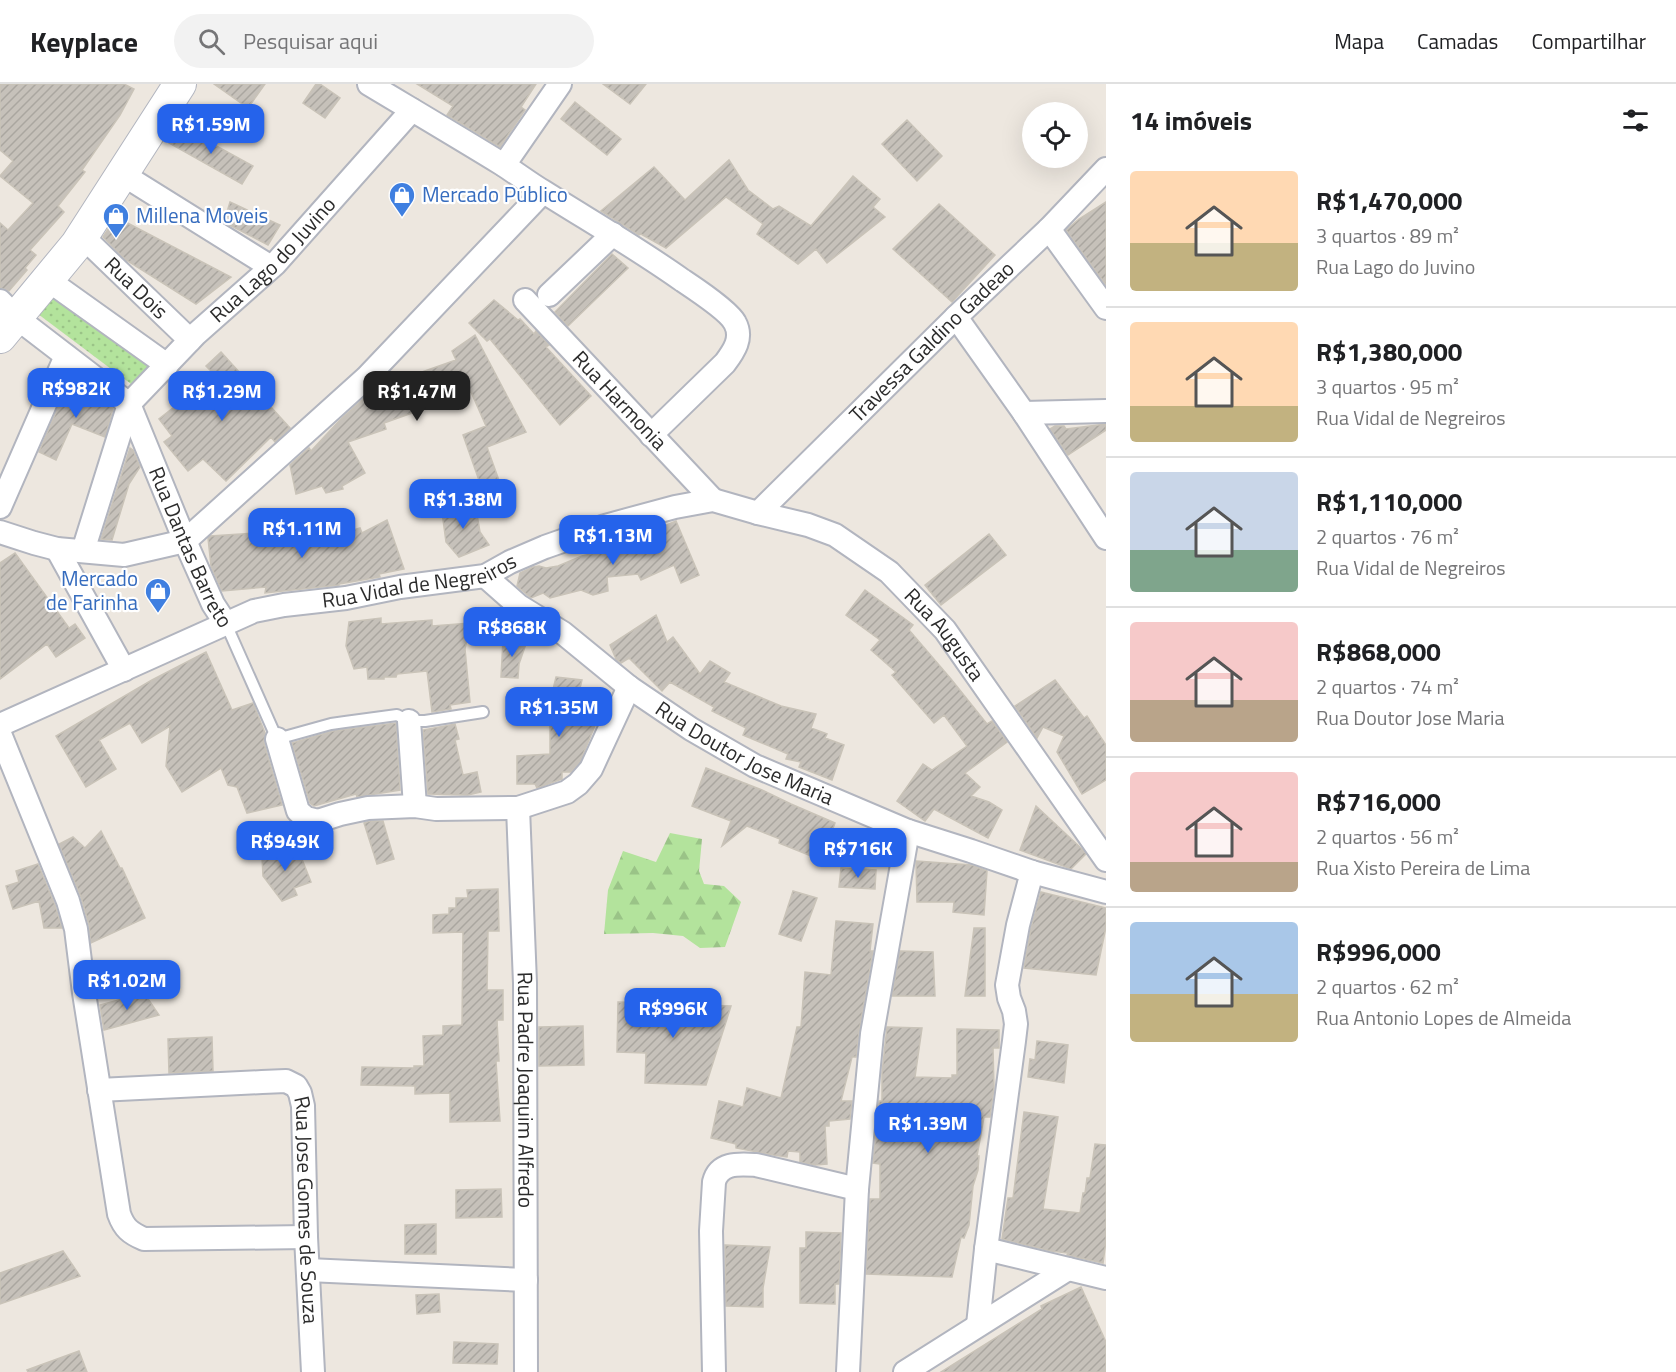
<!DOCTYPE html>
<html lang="pt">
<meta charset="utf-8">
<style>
body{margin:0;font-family:"Titillium Web",sans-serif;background:#f2f2f2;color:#202124;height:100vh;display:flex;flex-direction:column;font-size:22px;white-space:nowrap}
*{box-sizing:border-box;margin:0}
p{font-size:20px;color:#757577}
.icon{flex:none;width:33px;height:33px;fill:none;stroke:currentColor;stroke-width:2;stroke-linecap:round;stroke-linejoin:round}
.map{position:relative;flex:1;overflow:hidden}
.sheet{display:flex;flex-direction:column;background:#fff;width:570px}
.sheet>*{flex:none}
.controls{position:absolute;left:1022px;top:18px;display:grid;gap:12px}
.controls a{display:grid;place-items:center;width:66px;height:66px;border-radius:50%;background:#fff;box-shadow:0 6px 24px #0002;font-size:30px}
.price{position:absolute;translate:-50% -51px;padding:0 14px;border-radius:12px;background:#2563eb;color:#fff;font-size:20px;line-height:39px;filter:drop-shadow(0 2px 3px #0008)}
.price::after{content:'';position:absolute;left:50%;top:36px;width:18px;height:14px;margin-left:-9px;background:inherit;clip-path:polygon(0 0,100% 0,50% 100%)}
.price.active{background:#222;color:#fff}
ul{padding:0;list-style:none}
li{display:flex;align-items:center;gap:18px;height:150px;padding:0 24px}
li+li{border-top:2px solid #e0e0e0}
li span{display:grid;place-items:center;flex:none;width:168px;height:120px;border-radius:6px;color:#555}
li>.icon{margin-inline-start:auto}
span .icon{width:72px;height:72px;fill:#fffc;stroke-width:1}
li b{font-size:26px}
h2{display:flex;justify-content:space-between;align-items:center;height:72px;padding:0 24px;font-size:26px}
header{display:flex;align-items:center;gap:36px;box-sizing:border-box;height:84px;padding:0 30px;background:#fff;border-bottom:2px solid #e0e0e0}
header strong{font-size:28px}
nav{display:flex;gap:33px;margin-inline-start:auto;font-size:21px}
.search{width:420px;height:54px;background:#f2f2f2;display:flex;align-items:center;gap:15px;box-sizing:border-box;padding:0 21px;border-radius:33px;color:#757577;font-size:22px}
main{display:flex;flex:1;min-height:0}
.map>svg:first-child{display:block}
.green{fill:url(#green-dots)}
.forest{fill:url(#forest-firs)}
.building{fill:url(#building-hatch);stroke:#c9c3b8;stroke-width:1.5}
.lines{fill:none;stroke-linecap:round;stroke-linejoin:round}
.lane-casing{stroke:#b2b5bf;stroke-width:14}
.street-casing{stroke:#b2b5bf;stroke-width:26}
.secondary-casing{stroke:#b2b5bf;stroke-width:34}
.lane{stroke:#fff;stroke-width:10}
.street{stroke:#fff;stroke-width:22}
.secondary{stroke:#fff;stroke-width:32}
.labels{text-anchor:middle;stroke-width:4.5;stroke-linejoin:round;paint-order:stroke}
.shop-label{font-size:21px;fill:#366cbe;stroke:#fff;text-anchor:start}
.street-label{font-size:21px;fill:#2c2c2c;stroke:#fff}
</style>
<header>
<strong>Keyplace</strong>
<div class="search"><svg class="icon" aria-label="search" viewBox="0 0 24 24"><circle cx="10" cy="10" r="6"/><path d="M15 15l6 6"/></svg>Pesquisar aqui</div>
<nav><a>Mapa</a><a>Camadas</a><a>Compartilhar</a></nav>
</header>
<main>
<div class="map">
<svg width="1106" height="1288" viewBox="0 0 1106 1288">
<defs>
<pattern id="green-dots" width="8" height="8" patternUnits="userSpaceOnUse" patternTransform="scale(1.5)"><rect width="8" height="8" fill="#b3e39c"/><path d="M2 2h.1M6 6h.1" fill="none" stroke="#9ac387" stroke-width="1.8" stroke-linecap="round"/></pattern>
<pattern id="forest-firs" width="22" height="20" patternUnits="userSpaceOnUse" patternTransform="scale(1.5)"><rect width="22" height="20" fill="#b3e39c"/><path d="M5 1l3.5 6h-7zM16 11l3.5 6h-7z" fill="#9ac387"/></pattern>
<pattern id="building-hatch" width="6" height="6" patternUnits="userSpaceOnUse" patternTransform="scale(1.5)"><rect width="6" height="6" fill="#c6c1ba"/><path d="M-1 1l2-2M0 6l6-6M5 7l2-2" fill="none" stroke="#aaa6a0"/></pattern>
</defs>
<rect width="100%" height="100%" fill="#ede7df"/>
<path class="green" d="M53,208L159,283L139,306L34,227Z"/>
<path class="forest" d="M670,749L702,755L699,787L704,800L724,802L741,818L725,863L700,864L683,852L653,849L604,850L608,806L623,767L656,778Z"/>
<path class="building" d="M0,0H124L134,5L120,31L82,86L85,88L58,122L64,128L30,166L36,171L25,184L27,186L9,207L0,204V139L8,146L33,119L0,92L13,77L0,66Z
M214,0H265L248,24Z
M316,0H320L340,14L325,34L303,19Z
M417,0H536L521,23L525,26L500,63L447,31L453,22Z
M603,0H646L630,20Z
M575,18L621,55L607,71L561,35Z
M907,36L942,72L917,97L882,60Z
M178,41L253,82L242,100L169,59Z
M729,76L748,106L773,125L779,122L811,142L853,92L880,115L873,123L885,133L827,179L816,165L798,180L757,150L763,140L726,113L666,164L641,150L639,151L601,127L654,83L685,116Z
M230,118L280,141L268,161L224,138Z
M1106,118V201L1066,146L1079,135Z
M939,120L995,171L952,218L893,165Z
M116,133L231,193L196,220L126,176L103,153Z
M612,170L628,184L568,242L555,228Z
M494,216L518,236L520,235L534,250L536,247L549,261L546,263L591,312L560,341L490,255L487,257L469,239Z
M475,251L526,348L487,363L505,413L487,419L463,351L486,342L471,308L384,339L386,345L348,358L365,389L342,402L343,405L326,409L322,402L296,410L290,381L309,364L311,367L340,336L370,309L374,307L375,309L420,293L419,289L456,276L452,267Z
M221,268L290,344L275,358L271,353L226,397L203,375L188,387L164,358L172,352L159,335L215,291L206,282Z
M65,307H90L113,325L105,353L72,340L56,376L39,368Z
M1106,340V346L1068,371L1050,345L1055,342H1064L1066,345Z
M130,364L133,366L140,383L129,400L112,456L101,455Z
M475,419L480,448L489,461L459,473L446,458L442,428Z
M387,436L404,485L379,490L380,493L339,500V501L265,509L266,503L222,507L211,482L208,454L210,452L285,447V451L327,445L328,454L360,444L362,449Z
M676,437L699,491L681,499L674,481L641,496L638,490L607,493L608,507L593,511L581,506L550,514L543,509L531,514L517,502L520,489L533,483L539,482L546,484L558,482L582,472L608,466L610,472L652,453L650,448Z
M989,450L1006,471L941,521L925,501Z
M15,469L69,544L75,540L85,554L56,573L47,560L0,595V479Z
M865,506L913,541L909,546L951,595L987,640L992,637L1007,658L965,689L980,703L971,712L989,718L1002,726L988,754L934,725L925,737L897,717L923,680L932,686L967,662L944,631L934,639L892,591L896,588L871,566L880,556L846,531Z
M656,531L667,558L673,553L700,590L710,577L730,589L724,598L781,622L816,630L811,644L827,650L825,654L844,661L832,696L799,683L801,678L786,675L788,670L743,651L746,644L712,627L714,623L670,598L662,607L629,574L621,579L616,575L610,561Z
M381,534V540L432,536V542L470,539L465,565L470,618L450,621L451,625L432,628L427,587L397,590L396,593H384V595H368L367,583L354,585L346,562L349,538Z
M503,556L527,557L519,580L518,594L501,593Z
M206,568L232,626L253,619L265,649L264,659L282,721L247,729L237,703L228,701L221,684L182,708L166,682L170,642L142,659L130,639L99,656L116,685L86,703L56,652L152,596Z
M556,593L582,596L574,629L598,634L580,678L571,688H562V695L537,704L535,700H517V672L550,670V618Z
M1055,596L1084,634L1087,632L1106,661V696L1082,710L1057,668L1064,652L1043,643L1037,654L1015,622Z
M396,639L400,706L357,713L356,710L314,722L310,719L292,659L333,647Z
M455,640L459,655L455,656L463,691L477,688L481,708L468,711L428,710L423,646Z
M706,684L762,706L791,720L835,739L828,758L838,761L831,780L779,759L780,755L747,742L722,762L731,737L692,722Z
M1036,722L1082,765L1086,770L1071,785L1020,766Z
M370,737H383L394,775L377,780L364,739Z
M101,747L120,784H122L145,834L91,859L89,841L81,813L59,760L73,753L85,764Z
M296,760L311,798L294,804L297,811L282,817L263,792L262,773Z
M916,777L972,781L987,787L984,831L953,828L954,818H917Z
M38,780L55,821L62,844H44L39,817L13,825L6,802L19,798L16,787Z
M841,784L876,786L875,805L839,803Z
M498,805L499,847H488L487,906H503V936H497L499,977H496L500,1037L450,1038V1009L415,1010V1002L361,1001L362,983L414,984V982H424L423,952L443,951V942L462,941L463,848L433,849V831L449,830V824H456V814H468L467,806Z
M793,807L817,814L801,857L779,850Z
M1041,808L1106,824V843L1096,891L1024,884L1031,844Z
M836,837L873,840L870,867H873L859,948L856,973H852L841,1017H852L850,1035L829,1037V1042H825L827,1080L815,1081L800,1078V1068L788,1067L787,1073L773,1071L736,1064V1060L711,1054L719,1017L743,1023L747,1004L781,1014L797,943H801L805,888L831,891Z
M974,844H985V912H965Z
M900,867L933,868L935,912H892Z
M144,909L159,931L104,946L100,921Z
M618,918L731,922L706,1001L645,999L646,969L617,968Z
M583,942L584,981L539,982V943Z
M887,943L922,944L915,993L952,994V991H957V945L999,946V964H993L994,1004L990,1033H984L977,1072H979L978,1086L973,1102L969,1141L964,1154L961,1153L952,1193L866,1190L870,1115H880V1080L873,1079L879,1017H882V989Z
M212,953L213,987L169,989L168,955Z
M1037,957L1068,961L1064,999L1028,993L1030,975L1035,976Z
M1024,1028L1058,1033L1043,1125L1080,1129L1083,1109H1085L1087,1094H1090L1095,1060L1106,1061V1157L1103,1179L1067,1171L1068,1169L1051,1167L1002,1155L1008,1114H1013Z
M501,1105L502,1133L456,1134V1106Z
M436,1140V1170H405V1141Z
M806,1148L841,1149L839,1200H835V1220L800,1219V1164H806Z
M725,1161L770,1163L763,1204V1223L726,1222Z
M63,1167L80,1192L0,1220V1189Z
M1081,1203L1106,1258V1288H941L1042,1225L1041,1222Z
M439,1210L440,1228L417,1230L416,1211Z
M454,1258L498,1260L497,1280L453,1279Z
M79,1267L87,1288H28L27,1286Z"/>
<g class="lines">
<g class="lane-casing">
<path id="lane" d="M226,540L277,655L331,640L345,638L397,631L409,637H425L483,628"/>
</g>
<g class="street-casing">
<g id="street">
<path d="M369,0C414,27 458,53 502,80C516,89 529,99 544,108C590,137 637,164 682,196C694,204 729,227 735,239C743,254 734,267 725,279L651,351"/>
<path d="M504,81L560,0"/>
<path d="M122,90L271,183"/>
<path d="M1049,145L1106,224"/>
<path id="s1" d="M82,152L190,256"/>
<path d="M48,196L167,281"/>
<path d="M549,211L613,150"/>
<path id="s2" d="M525,216L713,416"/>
<path id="s3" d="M0,217L17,234L129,320L185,457L213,520L226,540"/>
<path d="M956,233L1024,329L1106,454"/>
<path d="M1024,329L1106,327"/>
<path d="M0,423L66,272"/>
<path id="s4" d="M758,429L956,233L1049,145L1106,85"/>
<path d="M0,448L34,459L57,465L124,471L185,457L366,294L543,108"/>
<path d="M57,465L124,586"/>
<path id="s5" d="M83,467L129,320L196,250L275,180L412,26"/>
<path id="s6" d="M485,492L519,522L563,549L629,603L691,645L755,682L908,747L971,767L1032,788L1106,808"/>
<path d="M409,637L415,722"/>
<path id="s7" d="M0,641L254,527L284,521L346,514L400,503L485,492L510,478L545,463L605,442L675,423L713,416L758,429L808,441L835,451L889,488L945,546L1106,776"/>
<path d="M0,650L68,817L76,845L84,909L119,1130C124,1144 130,1149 144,1155L306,1153"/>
<path d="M277,655L298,727L306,734L318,737L340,730L368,724L415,722L436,725L518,724L567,708L578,700L591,685L629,603"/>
<path id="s8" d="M518,724L525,899L526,1288"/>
<path id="s9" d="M99,1006L262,998L286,997L296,1002L300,1009L303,1022L306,1153L313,1288"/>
<path d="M986,1165L1106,1194"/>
<path d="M308,1186L526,1196"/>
<path d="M978,1241L986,1165L1014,957L1016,940L1014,927L1009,914L1007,901L1018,841L1032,788"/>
<path d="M714,1288L711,1147L714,1098C719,1078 739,1080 756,1081L857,1105"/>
<path d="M848,1288L857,1105L872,950L908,747"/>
<path d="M905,1288L1068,1185"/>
</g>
</g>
<g class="secondary-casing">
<path id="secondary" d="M0,253L77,160L180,0"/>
</g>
<use href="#lane" class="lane"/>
<use href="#street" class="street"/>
<use href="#secondary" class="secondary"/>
</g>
<defs>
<g id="shop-pin" transform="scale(1.35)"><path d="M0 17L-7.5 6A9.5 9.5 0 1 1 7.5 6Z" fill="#3f7fe0" stroke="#fff"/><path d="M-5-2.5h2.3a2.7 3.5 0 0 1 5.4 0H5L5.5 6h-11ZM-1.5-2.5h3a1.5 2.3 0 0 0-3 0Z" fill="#fff"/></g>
</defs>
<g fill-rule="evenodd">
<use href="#shop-pin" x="402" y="111"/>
<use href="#shop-pin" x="116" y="132"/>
<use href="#shop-pin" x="158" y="507"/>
</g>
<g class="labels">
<g class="shop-label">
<text x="422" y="118">Mercado Público</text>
<text x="136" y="139">Millena Moveis</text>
<text x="138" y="502" text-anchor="end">Mercado<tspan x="138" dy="24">de Farinha</tspan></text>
</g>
<g class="street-label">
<text dy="7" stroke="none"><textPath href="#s5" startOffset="358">Rua Lago do Juvino</textPath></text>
<text dy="7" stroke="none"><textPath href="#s1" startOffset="75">Rua Dois</textPath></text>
<text dy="7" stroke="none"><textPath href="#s4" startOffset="244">Travessa Galdino Gadeao</textPath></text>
<text dy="7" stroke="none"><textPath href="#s2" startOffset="138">Rua Harmonia</textPath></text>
<text dy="7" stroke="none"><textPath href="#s3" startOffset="321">Rua Dantas Barreto</textPath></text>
<text dy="7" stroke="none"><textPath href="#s7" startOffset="447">Rua Vidal de Negreiros</textPath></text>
<text dy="7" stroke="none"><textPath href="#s7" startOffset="1030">Rua Augusta</textPath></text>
<text dy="7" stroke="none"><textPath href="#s6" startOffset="316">Rua Doutor Jose Maria</textPath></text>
<text dy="7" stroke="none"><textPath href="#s8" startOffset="282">Rua Padre Joaquim Alfredo</textPath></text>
<text dy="7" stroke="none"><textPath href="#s9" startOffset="324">Rua Jose Gomes de Souza</textPath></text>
</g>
</g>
</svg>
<div class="controls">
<a><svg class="icon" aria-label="locate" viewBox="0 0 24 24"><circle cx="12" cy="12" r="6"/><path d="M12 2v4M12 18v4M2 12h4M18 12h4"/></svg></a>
</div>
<b class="price" style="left:211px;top:71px">R$1.59M</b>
<b class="price" style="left:76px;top:335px">R$982K</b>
<b class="price" style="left:222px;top:338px">R$1.29M</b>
<b class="price active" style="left:417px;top:338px">R$1.47M</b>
<b class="price" style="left:463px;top:446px">R$1.38M</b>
<b class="price" style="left:302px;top:475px">R$1.11M</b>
<b class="price" style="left:613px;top:482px">R$1.13M</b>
<b class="price" style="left:512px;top:574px">R$868K</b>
<b class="price" style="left:559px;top:654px">R$1.35M</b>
<b class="price" style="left:285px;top:788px">R$949K</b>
<b class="price" style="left:858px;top:795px">R$716K</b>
<b class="price" style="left:127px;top:927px">R$1.02M</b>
<b class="price" style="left:673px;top:955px">R$996K</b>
<b class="price" style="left:928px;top:1070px">R$1.39M</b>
</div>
<section class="sheet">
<h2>14 imóveis<svg class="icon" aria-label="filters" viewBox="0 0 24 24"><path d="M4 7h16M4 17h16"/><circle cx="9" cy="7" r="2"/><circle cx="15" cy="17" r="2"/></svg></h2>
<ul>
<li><span style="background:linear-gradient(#ffd9b3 60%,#c2b280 0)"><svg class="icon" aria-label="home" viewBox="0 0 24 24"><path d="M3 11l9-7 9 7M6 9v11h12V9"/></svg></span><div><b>R$1,470,000</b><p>3 quartos · 89 m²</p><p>Rua Lago do Juvino</p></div></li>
<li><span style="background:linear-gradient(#ffd9b3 70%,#c2b280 0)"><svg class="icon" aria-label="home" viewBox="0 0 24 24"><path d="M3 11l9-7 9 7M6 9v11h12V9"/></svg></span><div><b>R$1,380,000</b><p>3 quartos · 95 m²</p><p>Rua Vidal de Negreiros</p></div></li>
<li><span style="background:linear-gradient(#c9d6e8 65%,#7fa58c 0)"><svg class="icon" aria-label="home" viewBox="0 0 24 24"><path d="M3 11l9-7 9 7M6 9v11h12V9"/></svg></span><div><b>R$1,110,000</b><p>2 quartos · 76 m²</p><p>Rua Vidal de Negreiros</p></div></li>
<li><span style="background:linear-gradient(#f6c9c9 65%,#b9a48a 0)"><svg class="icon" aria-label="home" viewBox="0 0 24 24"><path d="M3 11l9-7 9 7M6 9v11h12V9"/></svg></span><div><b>R$868,000</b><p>2 quartos · 74 m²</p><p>Rua Doutor Jose Maria</p></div></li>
<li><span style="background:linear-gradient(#f6c9c9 75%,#b9a48a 0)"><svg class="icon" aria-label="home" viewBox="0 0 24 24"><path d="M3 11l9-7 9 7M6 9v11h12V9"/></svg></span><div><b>R$716,000</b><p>2 quartos · 56 m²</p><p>Rua Xisto Pereira de Lima</p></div></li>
<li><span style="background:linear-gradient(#a9c7e8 60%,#c2b280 0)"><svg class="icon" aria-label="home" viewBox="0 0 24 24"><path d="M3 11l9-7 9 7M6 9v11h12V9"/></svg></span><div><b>R$996,000</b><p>2 quartos · 62 m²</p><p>Rua Antonio Lopes de Almeida</p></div></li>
</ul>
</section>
</main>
